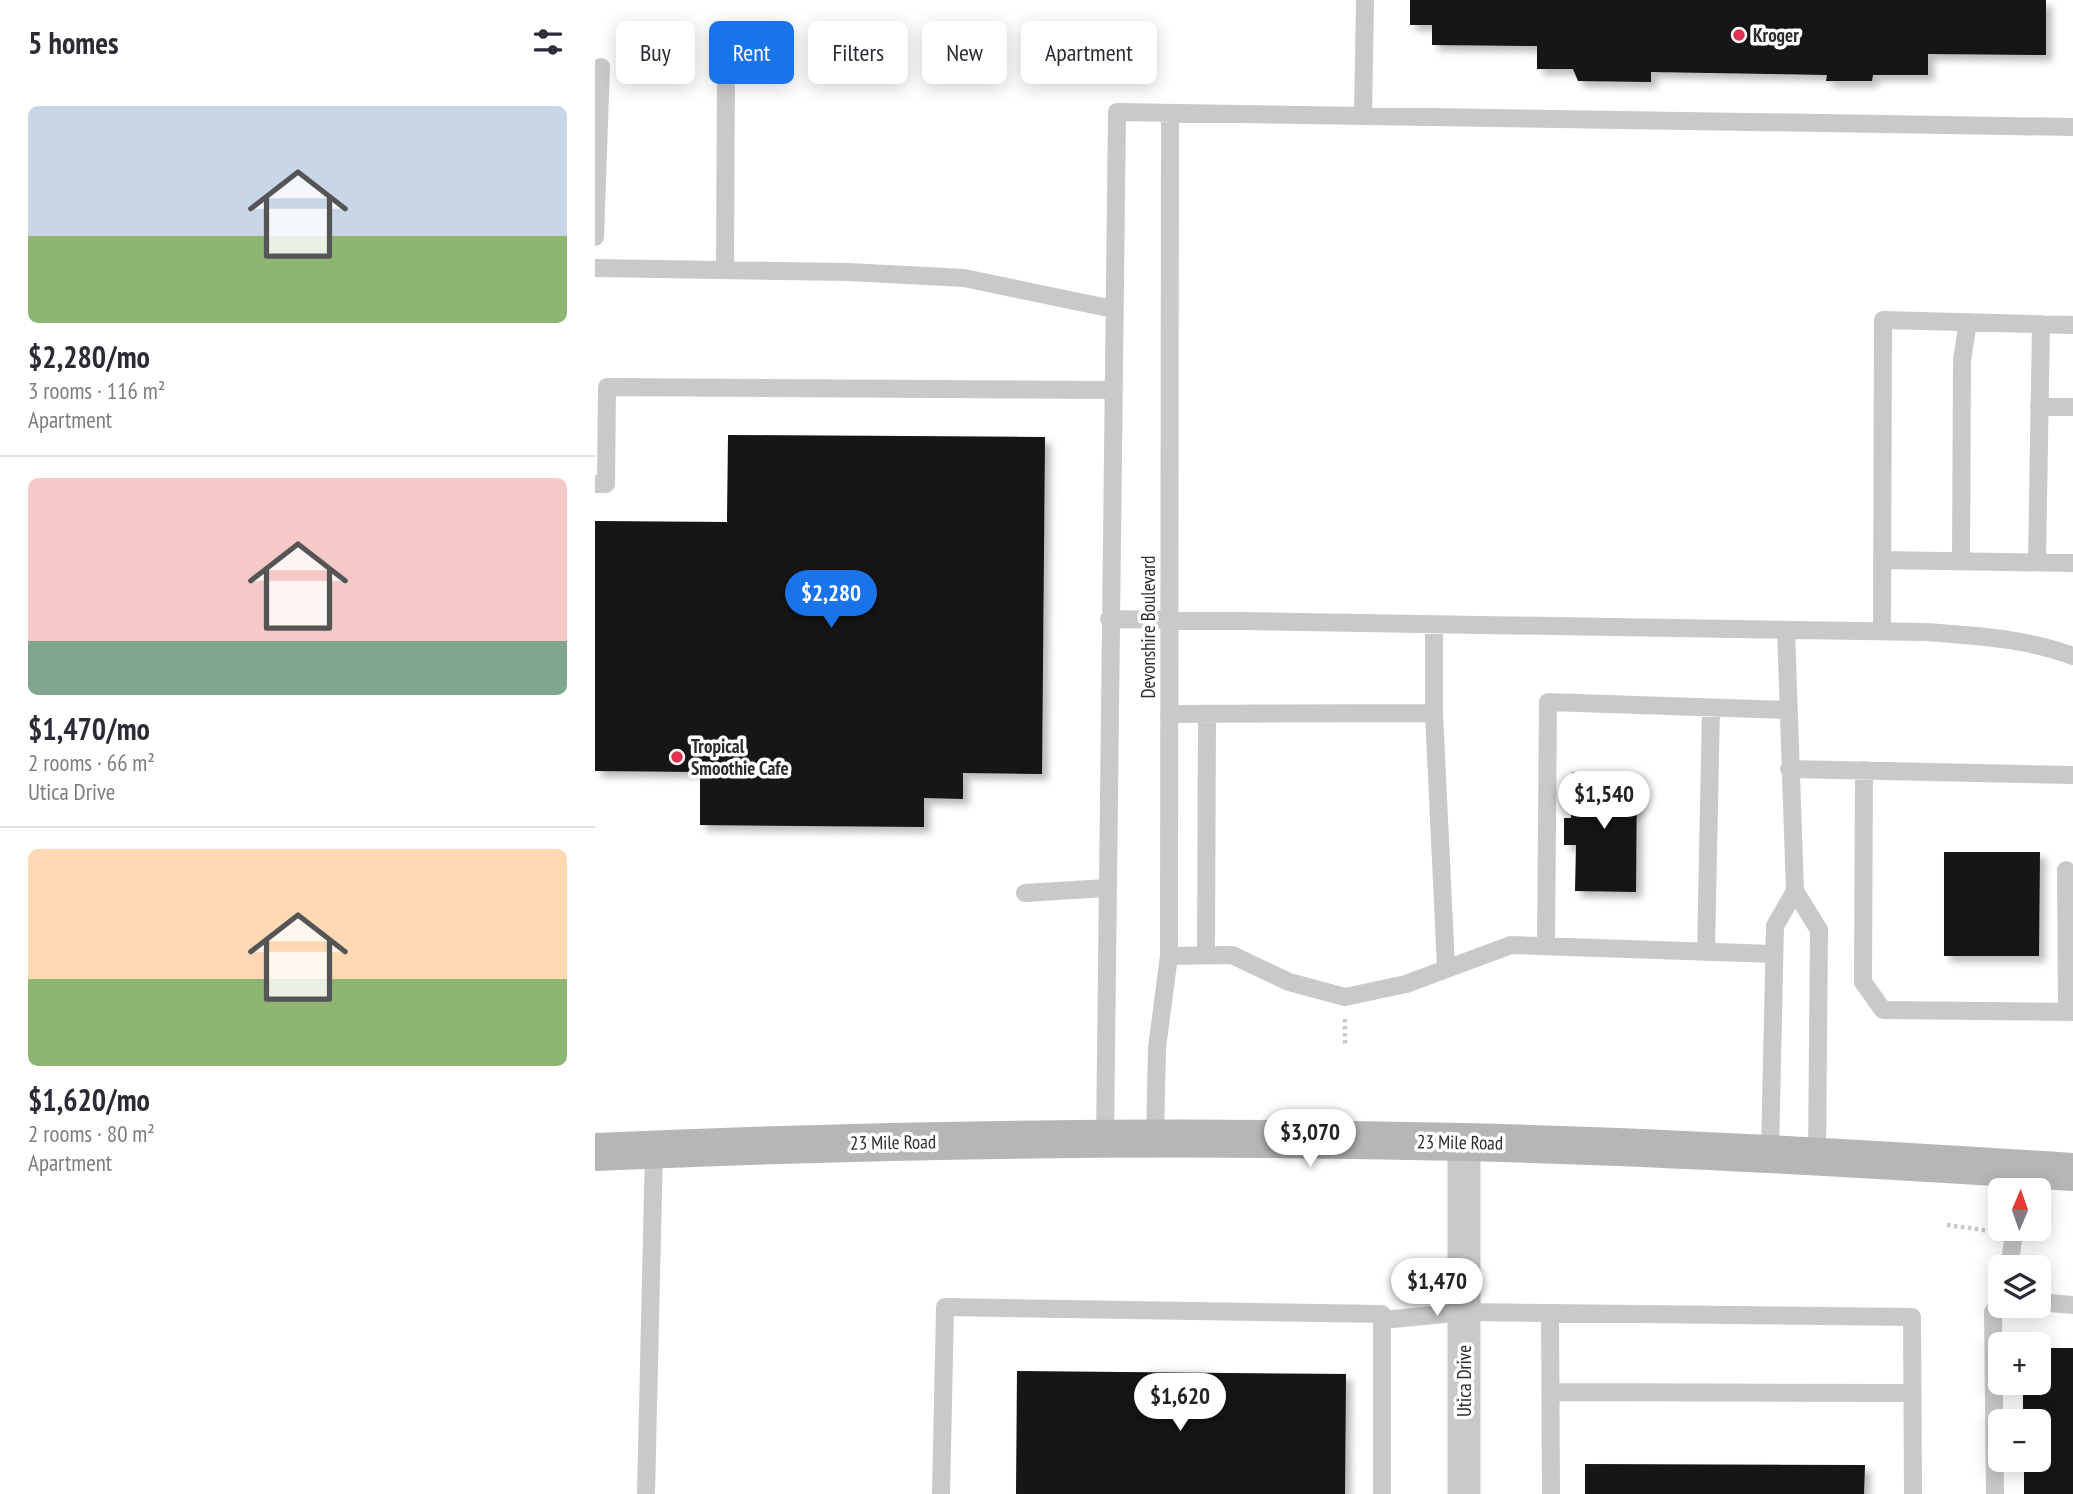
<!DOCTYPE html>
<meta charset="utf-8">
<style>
body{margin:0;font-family:"PT Sans Narrow",sans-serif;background:#f7f7f7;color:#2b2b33;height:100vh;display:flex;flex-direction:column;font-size:26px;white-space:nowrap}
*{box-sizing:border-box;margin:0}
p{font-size:23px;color:#7c7c81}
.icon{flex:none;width:38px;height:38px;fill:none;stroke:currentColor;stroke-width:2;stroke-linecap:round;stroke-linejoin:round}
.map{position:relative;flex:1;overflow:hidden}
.sheet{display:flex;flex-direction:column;background:#fff;width:595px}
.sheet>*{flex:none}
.banner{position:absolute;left:21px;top:21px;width:665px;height:63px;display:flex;gap:14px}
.needle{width:46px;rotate:2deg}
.buttons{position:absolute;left:1393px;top:1178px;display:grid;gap:14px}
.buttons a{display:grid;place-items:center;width:63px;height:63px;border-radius:10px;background:#fff;box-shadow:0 4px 18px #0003;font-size:35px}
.price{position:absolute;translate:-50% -60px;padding:0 16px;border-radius:24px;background:#fff;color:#222;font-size:23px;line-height:46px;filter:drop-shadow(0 2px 4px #0008)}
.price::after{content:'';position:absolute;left:50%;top:42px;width:21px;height:16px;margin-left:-10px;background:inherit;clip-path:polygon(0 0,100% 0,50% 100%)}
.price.active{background:#1a73e8;color:#fff}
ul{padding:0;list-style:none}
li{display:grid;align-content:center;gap:14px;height:371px;padding:0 28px}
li+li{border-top:2px solid #e1e1e2}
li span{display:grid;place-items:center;height:217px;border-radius:10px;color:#555}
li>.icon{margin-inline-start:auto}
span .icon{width:126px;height:126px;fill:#fffc;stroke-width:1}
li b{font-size:30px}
h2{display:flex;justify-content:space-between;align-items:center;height:84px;padding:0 28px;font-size:30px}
.tag{padding:0 24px;border-radius:10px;background:#fff;box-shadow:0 4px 18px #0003;font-size:24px;line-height:63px}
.tag.active{background:#1a73e8;color:#fff}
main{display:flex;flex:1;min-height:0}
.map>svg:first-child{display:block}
.building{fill:#131313;filter:url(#shadow)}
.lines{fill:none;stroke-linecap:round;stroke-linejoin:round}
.path{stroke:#c9c9c9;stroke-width:4.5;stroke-dasharray:3.5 3.5;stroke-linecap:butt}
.lane{stroke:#c9c9c9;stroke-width:18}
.street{stroke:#c9c9c9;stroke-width:33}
.secondary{stroke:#b6b6b6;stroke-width:38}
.poi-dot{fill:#e23051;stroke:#fff;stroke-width:2.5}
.labels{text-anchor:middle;stroke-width:7;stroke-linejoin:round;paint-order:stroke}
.poi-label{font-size:19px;font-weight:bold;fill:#2c2c2c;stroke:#fff;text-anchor:start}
.street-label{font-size:19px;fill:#2c2c2c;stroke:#fff}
</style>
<main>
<section class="sheet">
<h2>5 homes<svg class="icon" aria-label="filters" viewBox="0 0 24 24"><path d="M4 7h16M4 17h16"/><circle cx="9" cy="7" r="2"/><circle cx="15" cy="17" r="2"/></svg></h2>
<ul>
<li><span style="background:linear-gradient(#c9d6e8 60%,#8fb573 0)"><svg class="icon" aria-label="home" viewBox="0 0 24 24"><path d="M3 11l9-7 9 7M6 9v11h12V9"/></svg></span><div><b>$2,280/mo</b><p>3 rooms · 116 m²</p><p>Apartment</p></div></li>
<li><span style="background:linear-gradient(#f6c9c9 75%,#7fa58c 0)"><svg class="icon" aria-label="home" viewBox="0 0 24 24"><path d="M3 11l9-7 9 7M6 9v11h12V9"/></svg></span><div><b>$1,470/mo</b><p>2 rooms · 66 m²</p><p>Utica Drive</p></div></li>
<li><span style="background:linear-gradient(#ffd9b3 60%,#8fb573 0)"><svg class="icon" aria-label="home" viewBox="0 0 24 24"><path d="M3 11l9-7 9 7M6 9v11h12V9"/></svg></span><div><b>$1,620/mo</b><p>2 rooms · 80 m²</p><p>Apartment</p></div></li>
</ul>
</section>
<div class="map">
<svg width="1478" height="1494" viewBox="0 0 1478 1494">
<defs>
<filter id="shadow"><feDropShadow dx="6" dy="6" stdDeviation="3.5" flood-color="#0004"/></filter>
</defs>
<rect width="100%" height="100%" fill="#fff"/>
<path class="building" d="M815,0H1451V55L1333,54V75H1278L1277,81H1231L1232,75L1056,72V82L983,81L978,69H942V46L837,45V25H815Z
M133,435L450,437L447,774L368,773V799L329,798V827L105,825V772L0,771V521L132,522Z
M977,772L1042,773L1041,892L980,891L981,845H969V818H976Z
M1349,852H1445L1444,956H1349Z
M1444,1348H1478V1494H1429V1460H1444V1421H1428V1382H1444Z
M422,1371L751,1374L750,1494H421Z
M990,1464L1270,1465L1269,1494H990Z"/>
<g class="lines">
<path class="path" d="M750,1019V1046
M1352,1225L1396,1231"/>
<path class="lane" d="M768,116L770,0
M0,237L6,67
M0,268L253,272L369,278L518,309
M130,270L131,64
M1444,407H1478
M0,484H11L12,387L517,390
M1287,560L1478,563
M1366,561L1367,360L1373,322
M1442,562L1446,324
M514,619L1331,632C1381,636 1430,638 1478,656
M1191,630L1200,891L1224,930L1222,1156
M1287,631L1288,320L1478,325
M839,713L851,967
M574,714L839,713V625
M1194,769L1478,775
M1269,770L1268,982L1288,1010L1478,1012
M1471,870L1472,1012
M430,893L511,888
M951,946L953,702L1193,710
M1111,952L1116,708
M611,954L612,714
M574,956L637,955L694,982L750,997L811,984L916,945L1179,954
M510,1140L522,112L1478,127
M560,1140L562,1048L574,956L575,113
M1175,1153L1180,926L1200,891
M1414,1267L1420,1228
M1444,1302L1478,1305
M955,1315L956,1494
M788,1320L869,1312L1317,1317L1318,1494
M956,1392L1317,1393
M51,1494L59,1149
M346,1494L350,1307L787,1314V1494
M1400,1494L1398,1312L1405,1304"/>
<path class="street" d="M869,1142V1494"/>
<path class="secondary" d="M0,1152C290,1139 580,1135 869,1142C1073,1147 1275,1159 1478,1172"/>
</g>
<g class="poi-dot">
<circle cx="1144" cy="35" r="7"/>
<circle cx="82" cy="757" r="7"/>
</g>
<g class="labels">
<g class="poi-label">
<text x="1158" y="42">Kroger</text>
<text x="96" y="753">Tropical<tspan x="96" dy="22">Smoothie Cafe</tspan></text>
</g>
<g class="street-label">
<text transform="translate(553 627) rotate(-90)" y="7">Devonshire Boulevard</text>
<text transform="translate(298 1142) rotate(-1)" y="7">23 Mile Road</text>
<text transform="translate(865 1142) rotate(1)" y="7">23 Mile Road</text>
<text transform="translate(869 1381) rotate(-90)" y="7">Utica Drive</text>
</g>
</g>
</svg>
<div class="buttons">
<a><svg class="needle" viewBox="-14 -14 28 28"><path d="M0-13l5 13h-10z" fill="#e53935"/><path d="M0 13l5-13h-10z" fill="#7c7c81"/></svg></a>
<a><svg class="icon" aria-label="layers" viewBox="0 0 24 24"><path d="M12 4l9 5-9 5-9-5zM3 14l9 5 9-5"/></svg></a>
<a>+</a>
<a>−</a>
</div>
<b class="price active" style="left:236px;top:630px">$2,280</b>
<b class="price" style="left:1009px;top:831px">$1,540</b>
<b class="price" style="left:715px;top:1169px">$3,070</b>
<b class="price" style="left:842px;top:1318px">$1,470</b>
<b class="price" style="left:585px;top:1433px">$1,620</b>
<div class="banner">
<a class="tag">Buy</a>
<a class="tag active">Rent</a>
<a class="tag">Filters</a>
<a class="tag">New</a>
<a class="tag">Apartment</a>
</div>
</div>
</main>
